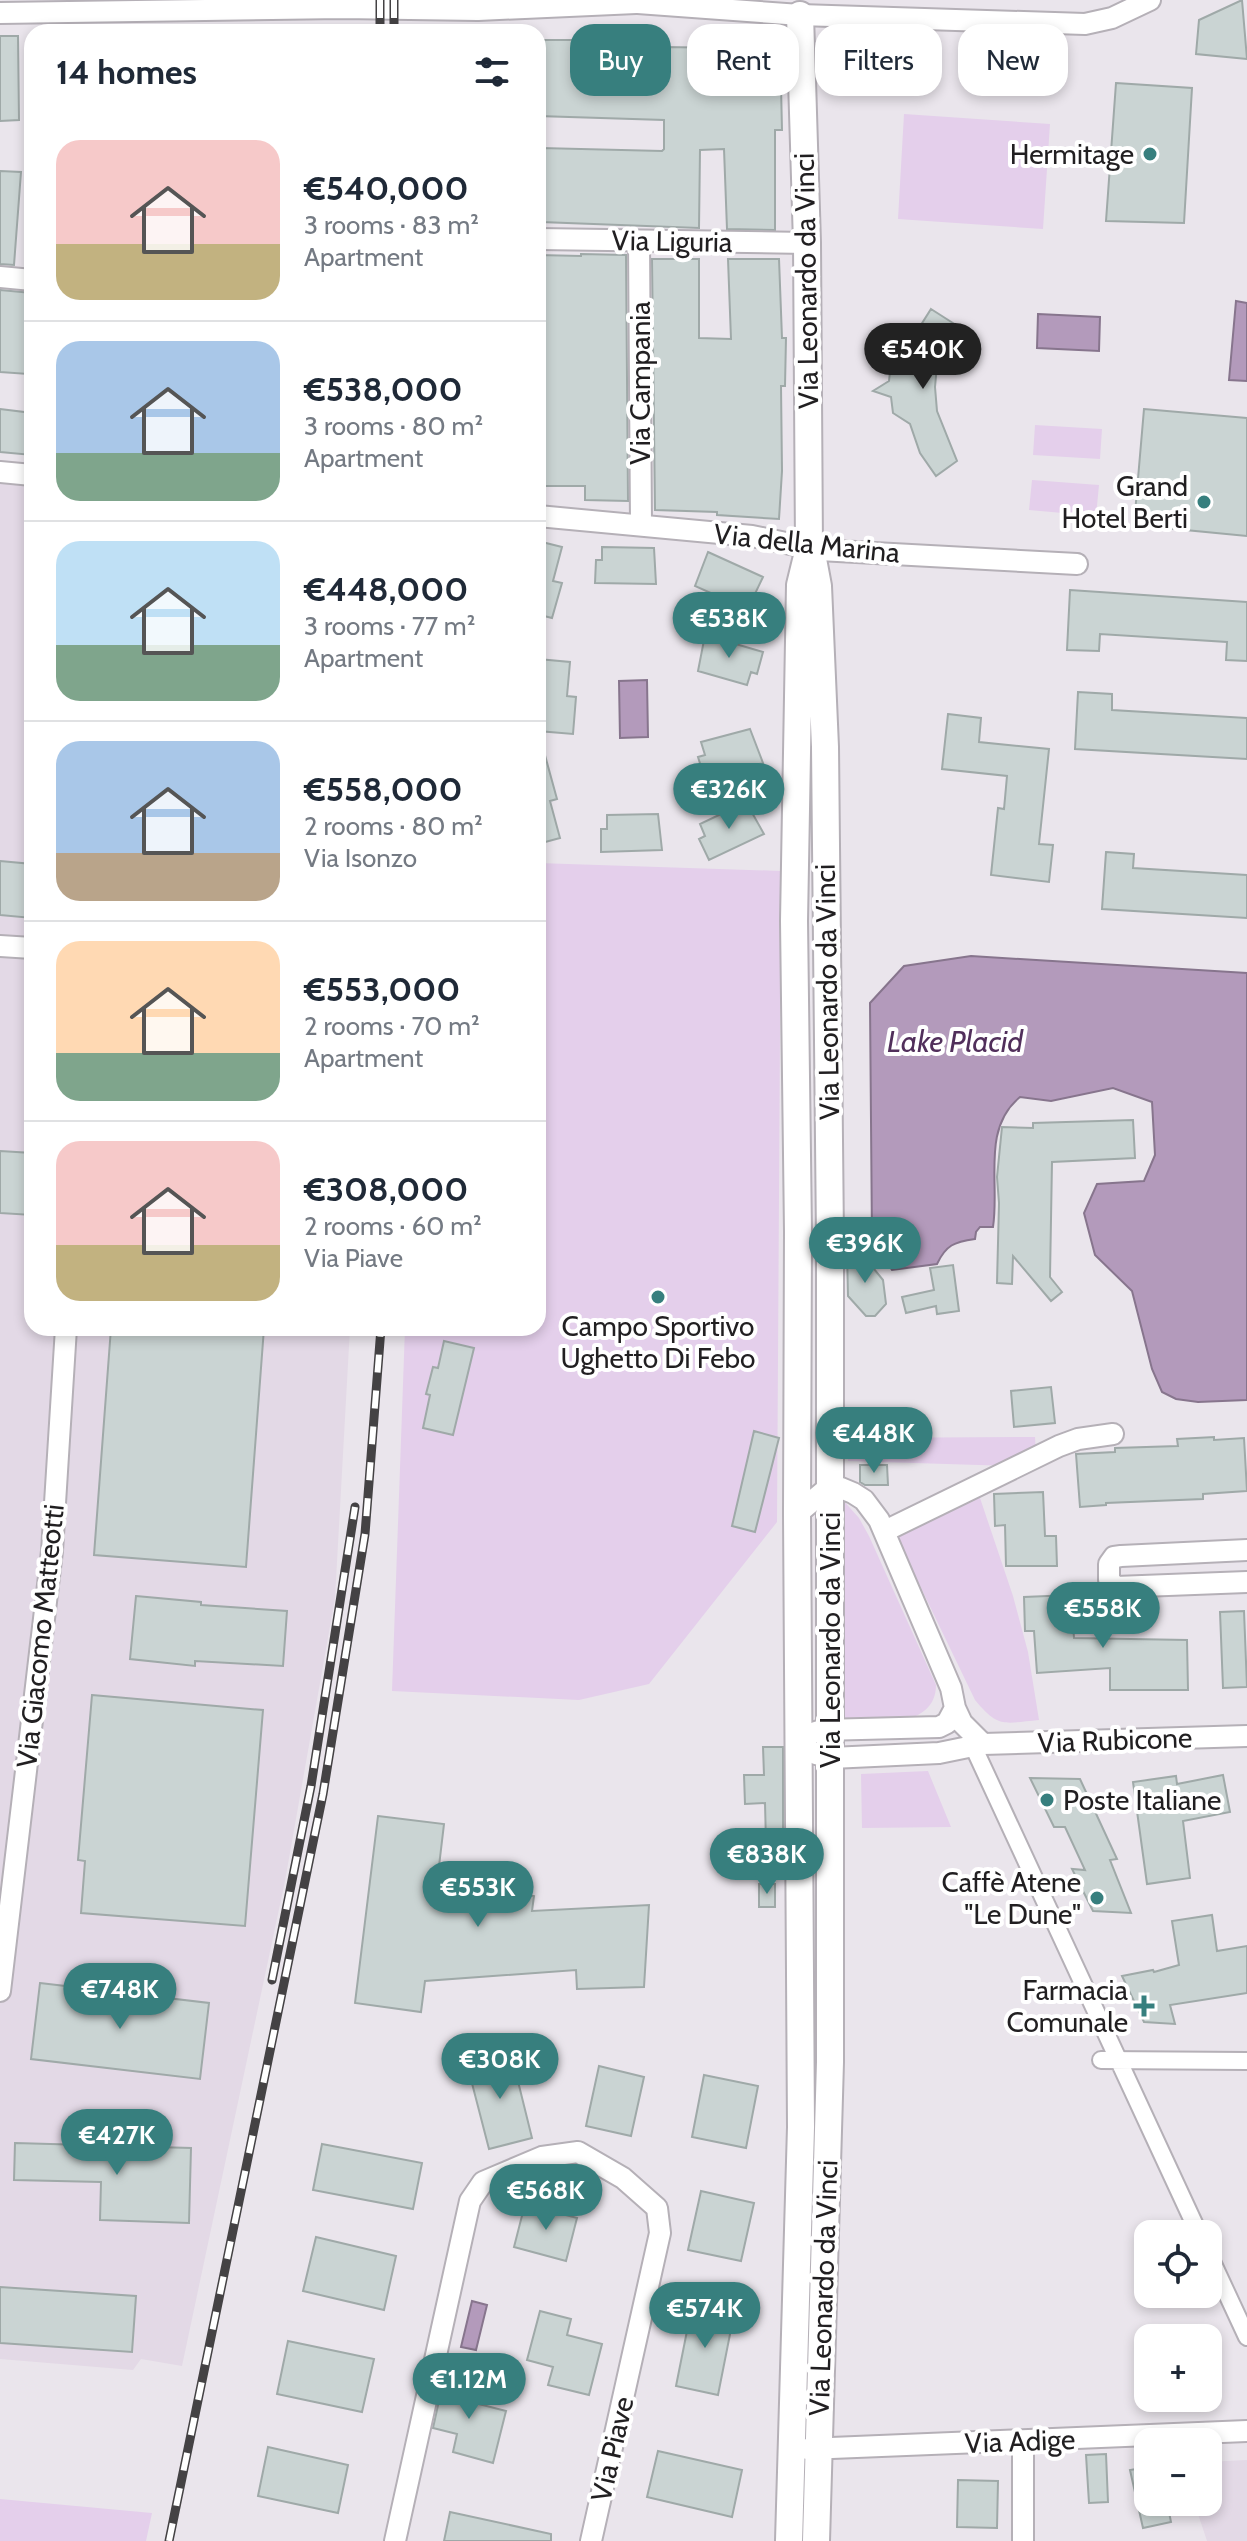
<!DOCTYPE html>
<meta charset="utf-8">
<style>
body{margin:0;font-family:Cabin,sans-serif;background:#f6f6f7;color:#1f2937;height:100vh;display:flex;flex-direction:column;font-size:30px;white-space:nowrap}
*{box-sizing:border-box;margin:0}
p{font-size:26px;color:#747a83}
.icon{flex:none;width:44px;height:44px;fill:none;stroke:currentColor;stroke-width:2;stroke-linecap:round;stroke-linejoin:round}
.map{position:relative;flex:1;overflow:hidden}
.panel{position:absolute;left:24px;top:24px;width:522px;height:1312px;display:flex;flex-direction:column;background:#fff;border-radius:24px;box-shadow:0 4px 12px #0003}
.panel>*{flex:none}
.top-card{position:absolute;left:570px;top:24px;width:556px;height:72px;display:flex;gap:16px}
.controls{position:absolute;left:1134px;top:2220px;display:grid;gap:16px}
.controls a{display:grid;place-items:center;width:88px;height:88px;border-radius:16px;background:#fff;box-shadow:0 4px 12px #0003;font-size:40px}
.price{position:absolute;translate:-50% -68px;padding:0 18px;border-radius:28px;background:#377f7e;color:#fff;font-size:26px;line-height:52px;filter:drop-shadow(0 2px 4px #0008)}
.price::after{content:'';position:absolute;left:50%;top:48px;width:24px;height:18px;margin-left:-12px;background:inherit;clip-path:polygon(0 0,100% 0,50% 100%)}
.price.active{background:#222;color:#fff}
ul{padding:0;list-style:none}
li{display:flex;align-items:center;gap:24px;height:200px;padding:0 32px}
li+li{border-top:2px solid #e0e1e3}
li span{display:grid;place-items:center;flex:none;width:224px;height:160px;border-radius:24px;color:#555}
li>.icon{margin-inline-start:auto}
span .icon{width:96px;height:96px;fill:#fffc;stroke-width:1}
li b{font-size:34px}
h2{display:flex;justify-content:space-between;align-items:center;height:96px;padding:0 32px;font-size:34px}
.chip{padding:0 28px;border-radius:24px;background:#fff;box-shadow:0 4px 12px #0003;font-size:28px;line-height:72px}
.chip.active{background:#377f7e;color:#fff}
.map>svg:first-child{display:block}
.built{fill:#e3d9e6}
.green{fill:#e4cfeb}
.water{fill:#b39abb;stroke:#87758d;stroke-width:2}
.building{fill:#cad4d3;stroke:#9fa9a8;stroke-width:2}
.lines{fill:none;stroke-linecap:round;stroke-linejoin:round}
.pedestrian-casing{stroke:#b5b0b7;stroke-width:20}
.minor-casing{stroke:#b5b0b7;stroke-width:24}
.tertiary-casing{stroke:#b5b0b7;stroke-width:30}
.pedestrian{stroke:#fff;stroke-width:16}
.minor{stroke:#fff;stroke-width:20}
.tertiary{stroke:#fff;stroke-width:26}
.rail-casing{stroke:#444244;stroke-width:9}
.rail{stroke:#fff;stroke-width:6;stroke-dasharray:18;stroke-linecap:butt}
.poi-dot{fill:#377f7e;stroke:#fff;stroke-width:3}
.labels{text-anchor:middle;stroke-width:8;stroke-linejoin:round;paint-order:stroke}
.poi-label{font-size:28px;fill:#211f21;stroke:#fff;text-anchor:end}
.street-label{font-size:28px;fill:#211f21;stroke:#fff}
.water-label{font-size:30px;font-style:italic;fill:#512f5b;stroke:#fff}
</style>
<div class="map">
<svg width="1247" height="2541" viewBox="0 0 1247 2541">
<rect width="100%" height="100%" fill="#eae5ec"/>
<path class="built" d="M0,482L32,484V1328H350L335,1598L285,1881L182,2366L141,2359L133,2370L0,2359Z
M1247,2460V2541H1207L1194,2502H1208V2462Z"/>
<path class="green" d="M904,114L1050,124L1043,229L898,219Z
M1035,425L1102,429L1100,459L1033,455Z
M1032,480L1099,485L1096,516L1029,510Z
M538,863L781,871L777,1522L649,1684L579,1700L392,1691L405,1328H538Z
M1035,1437L1036,1453L1012,1466L848,1461L847,1438Z
M979,1495L1013,1596L1028,1652L1039,1720C1004,1723 999,1729 975,1700L896,1536Z
M842,1499L859,1518L869,1536L936,1685C936,1729 874,1723 845,1724Z
M928,1771L951,1827L862,1828L861,1774Z
M0,2499L152,2513L146,2541H0Z"/>
<path class="water" d="M1236,301L1247,303V381L1229,380Z
M1038,314L1100,317L1099,351L1037,348Z
M647,680L648,737L620,738L619,681Z
M971,956L1247,973V1400L1198,1402L1176,1399L1162,1392L1152,1369L1132,1291L1095,1255L1084,1213L1097,1184L1144,1181L1155,1155L1152,1102L1113,1088L1051,1101L1020,1097C981,1129 1000,1183 993,1227H980L976,1232L975,1239C954,1242 946,1245 937,1264L892,1270L872,1239L870,1003L904,966Z
M472,2301L487,2305L476,2350L461,2347Z"/>
<path class="building" d="M1242,0L1247,59L1196,54L1199,20Z
M0,36H18L19,120L0,121Z
M539,40H587V50H665V47L728,48V43L780,42L782,130H775V230L727,229L724,149L700,150L699,228L541,222V148L662,151L664,149V120L538,116Z
M1116,83L1192,88L1184,223L1106,221Z
M0,171L21,172L14,265L0,264Z
M581,254L626,255L628,501L585,500V486H538V255L581,256Z
M652,259H699V338L731,339L728,259H779L782,338H786L785,386H781L782,471L779,519L717,515V512L655,510Z
M0,290L32,293L28,374L0,372Z
M931,309L956,325L943,346L937,365L935,387L937,411L957,461L936,476L920,453L910,424L893,413L891,397L873,391L889,381L891,363L908,356L914,336Z
M0,409L32,413V455L0,452Z
M1144,409L1247,418V536L1134,525Z
M538,541L562,547L553,581L562,583L552,618L544,616L543,620L538,619Z
M602,547L654,548L656,584L595,583L596,560H602Z
M708,552L763,577L753,598L747,595L742,607L695,586Z
M1070,590L1247,602V661L1226,660L1227,642L1100,634L1099,651L1067,650Z
M705,635L763,652L757,674L751,672L747,685L698,671Z
M538,659L570,662L567,696L576,697L573,734L538,731Z
M1078,692L1112,694V710L1247,718V759L1075,749Z
M948,714L981,718L979,742L1049,749L1039,844L1053,845L1049,882L991,875L998,808L1004,809L1007,776L942,769Z
M750,729L763,763L705,779L698,757L705,755L701,742Z
M538,748H543L557,799L550,801L560,838L538,844Z
M746,802L764,834L709,860L699,839L705,836L700,824Z
M658,814L662,850L601,852V829H607V815Z
M1106,852L1134,854L1133,868L1247,875V918L1102,909Z
M0,861L32,864V918L0,915Z
M1133,1120L1135,1158L1052,1162L1050,1277L1062,1292L1051,1301L1013,1256L1012,1284L997,1283L999,1203L997,1177L1002,1127L1033,1128V1123Z
M0,1151L32,1153V1215L0,1213Z
M847,1251L861,1253L883,1280L886,1304L875,1316H866L848,1296Z
M953,1265L959,1311L937,1314L936,1306L906,1313L902,1297L934,1290L930,1268Z
M111,1328H264L246,1567L94,1555Z
M444,1341L474,1348L453,1435L423,1428L430,1395L426,1394L433,1367L438,1368Z
M1051,1387L1055,1423L1014,1427L1011,1391Z
M754,1431L779,1438L755,1532L732,1526Z
M1214,1437V1440L1244,1438L1247,1491L1203,1494V1499L1106,1503V1505L1080,1507L1076,1454L1115,1452V1448L1178,1446L1177,1439Z
M860,1465H887L888,1485H865L860,1482Z
M1043,1492L1045,1536H1056L1057,1566H1006L1005,1525L995,1526L994,1494Z
M1071,1595L1074,1638L1187,1640L1188,1690H1110V1668L1037,1673L1034,1631H1025L1024,1597Z
M136,1596L201,1602V1605L287,1611L283,1666L195,1661V1666L130,1659Z
M1244,1611L1247,1687L1223,1688L1220,1612Z
M92,1695L263,1710L245,1926L81,1913L85,1861L78,1860Z
M763,1747H783V1843H766L765,1803L745,1804L744,1775H764Z
M1223,1775L1230,1812L1183,1821L1190,1878L1147,1884L1133,1782L1176,1776L1177,1784Z
M1030,1778L1080,1779L1117,1859L1110,1860L1131,1913L1093,1911L1072,1869L1085,1870L1065,1827H1054Z
M378,1816L444,1824L437,1883L534,1896L532,1911L649,1905L644,1987L577,1989L576,1970L425,1981L421,2012L355,2003Z
M759,1884H775V1907H759Z
M1212,1915L1217,1951L1247,1946V1993L1170,2005L1175,2024L1144,2022L1122,1976L1153,1970L1154,1972L1179,1965L1172,1921Z
M40,1983L209,2003L200,2079L31,2059Z
M511,2053L532,2138L489,2149L467,2064Z
M599,2066L644,2077L631,2136L586,2126Z
M704,2075L758,2086L746,2148L692,2137Z
M15,2143L191,2148L189,2223L100,2220L101,2182L14,2180Z
M322,2144L422,2163L413,2209L313,2190Z
M701,2191L754,2203L741,2261L688,2250Z
M525,2204L577,2218L566,2261L514,2247Z
M316,2237L396,2256L384,2310L303,2291Z
M0,2287L136,2296L132,2352L0,2343Z
M692,2306L734,2314L718,2395L676,2386Z
M540,2311L571,2319L567,2335L602,2344L589,2395L548,2385L553,2367L527,2360Z
M288,2341L374,2359L362,2412L277,2394Z
M444,2378L475,2386L471,2402L506,2411L493,2463L453,2452L457,2434L433,2428Z
M268,2447L348,2465L338,2513L258,2496Z
M658,2451L742,2470L732,2517L647,2497Z
M1106,2454L1108,2502L1089,2503L1086,2455Z
M1148,2467V2502H1167L1171,2522L1143,2528L1130,2470Z
M958,2480L998,2481L997,2528L957,2527Z
M450,2512L551,2534V2541H444Z"/>
<g class="lines">
<g class="pedestrian-casing">
<path id="pedestrian" d="M973,1746L1199,2234
M1101,2060L1247,2061
M1208,2253L1247,2337"/>
</g>
<g class="minor-casing">
<path id="minor" d="M624,2L800,15L1085,24L1112,18L1150,0
M0,13L342,8L478,10L636,3
M538,239L807,243
M639,241L641,525
M0,277L32,280
M0,472L32,475
M538,516L752,536L819,550L1077,564
M0,946L32,948
M797,1514L829,1487L841,1488L853,1493L864,1500L879,1520L951,1688L955,1708L962,1723L983,1744
M885,1531L1059,1446L1078,1439L1113,1434
M1247,1550L1121,1556L1114,1557L1109,1564V1580L1116,1587L1247,1582
M955,1708L947,1723L939,1727L822,1730L809,1734L800,1744L816,1754L831,1758L939,1753L983,1744L1247,1736
M0,1991L52,1551L66,1328
M807,2449L1247,2431
M395,2541L470,2201L483,2182L542,2157L578,2152L623,2178L657,2208L660,2233L591,2541
M1023,2541V2442"/>
</g>
<g class="tertiary-casing">
<path id="tertiary" d="M813,559L818,586L825,747L830,1238V2062L816,2541
M789,2541L801,2127L797,1514L798,1232L794,921L800,585L809,548L807,243L800,15"/>
</g>
<use href="#pedestrian" class="pedestrian"/>
<use href="#minor" class="minor"/>
<use href="#tertiary" class="tertiary"/>
<g class="rail-casing">
<path id="rail" d="M380,0V32
M394,0V32
M272,1980L311,1786L355,1507
M169,2541L323,1794L365,1534L381,1328"/>
</g>
<use href="#rail" class="rail"/>
</g>
<g class="poi-dot">
<circle cx="1150" cy="154" r="8"/>
<circle cx="1204" cy="502" r="8"/>
<circle cx="658" cy="1297" r="8"/>
<circle cx="1047" cy="1800" r="8"/>
<circle cx="1097" cy="1898" r="8"/>
<path d="M1140 1994h8v8h8v8h-8v8h-8v-8h-8v-8h8z"/>
</g>
<g class="labels">
<g class="poi-label">
<text x="1134" y="164">Hermitage</text>
<text x="1188" y="496">Grand<tspan x="1188" dy="32">Hotel Berti</tspan></text>
<text x="658" y="1336" text-anchor="middle">Campo Sportivo<tspan x="658" dy="32">Ughetto Di Febo</tspan></text>
<text x="1063" y="1810" text-anchor="start">Poste Italiane</text>
<text x="1081" y="1892">Caffè Atene<tspan x="1081" dy="32">"Le Dune"</tspan></text>
<text x="1128" y="2000">Farmacia<tspan x="1128" dy="32">Comunale</tspan></text>
</g>
<g class="street-label">
<text transform="translate(672 241) rotate(1)" y="10">Via Liguria</text>
<text transform="translate(806 281) rotate(-91)" y="10">Via Leonardo da Vinci</text>
<text transform="translate(640 383) rotate(-90)" y="10">Via Campania</text>
<text transform="translate(807 543) rotate(6)" y="10">Via della Marina</text>
<text transform="translate(827 992) rotate(-91)" y="10">Via Leonardo da Vinci</text>
<text transform="translate(40 1636) rotate(-84)" y="10">Via Giacomo Matteotti</text>
<text transform="translate(830 1640) rotate(-90)" y="10">Via Leonardo da Vinci</text>
<text transform="translate(1115 1740) rotate(-2)" y="10">Via Rubicone</text>
<text transform="translate(823 2288) rotate(-88)" y="10">Via Leonardo da Vinci</text>
<text transform="translate(1020 2441) rotate(-2)" y="10">Via Adige</text>
<text transform="translate(612 2449) rotate(-77)" y="10">Via Piave</text>
</g>
<g class="water-label">
<text x="955" y="1052">Lake Placid</text>
</g>
</g>
</svg>
<div class="controls">
<a><svg class="icon" aria-label="locate" viewBox="0 0 24 24"><circle cx="12" cy="12" r="6"/><path d="M12 2v4M12 18v4M2 12h4M18 12h4"/></svg></a>
<a>+</a>
<a>−</a>
</div>
<b class="price active" style="left:923px;top:391px">€540K</b>
<b class="price" style="left:729px;top:660px">€538K</b>
<b class="price" style="left:729px;top:831px">€326K</b>
<b class="price" style="left:865px;top:1285px">€396K</b>
<b class="price" style="left:874px;top:1475px">€448K</b>
<b class="price" style="left:1103px;top:1650px">€558K</b>
<b class="price" style="left:767px;top:1896px">€838K</b>
<b class="price" style="left:478px;top:1929px">€553K</b>
<b class="price" style="left:120px;top:2031px">€748K</b>
<b class="price" style="left:500px;top:2101px">€308K</b>
<b class="price" style="left:117px;top:2177px">€427K</b>
<b class="price" style="left:546px;top:2232px">€568K</b>
<b class="price" style="left:705px;top:2350px">€574K</b>
<b class="price" style="left:469px;top:2421px">€1.12M</b>
<div class="top-card">
<a class="chip active">Buy</a>
<a class="chip">Rent</a>
<a class="chip">Filters</a>
<a class="chip">New</a>
</div>
<section class="panel">
<h2>14 homes<svg class="icon" aria-label="filters" viewBox="0 0 24 24"><path d="M4 7h16M4 17h16"/><circle cx="9" cy="7" r="2"/><circle cx="15" cy="17" r="2"/></svg></h2>
<ul>
<li><span style="background:linear-gradient(#f6c9c9 65%,#c2b280 0)"><svg class="icon" aria-label="home" viewBox="0 0 24 24"><path d="M3 11l9-7 9 7M6 9v11h12V9"/></svg></span><div><b>€540,000</b><p>3 rooms · 83 m²</p><p>Apartment</p></div></li>
<li><span style="background:linear-gradient(#a9c7e8 70%,#7fa58c 0)"><svg class="icon" aria-label="home" viewBox="0 0 24 24"><path d="M3 11l9-7 9 7M6 9v11h12V9"/></svg></span><div><b>€538,000</b><p>3 rooms · 80 m²</p><p>Apartment</p></div></li>
<li><span style="background:linear-gradient(#bfe0f5 65%,#7fa58c 0)"><svg class="icon" aria-label="home" viewBox="0 0 24 24"><path d="M3 11l9-7 9 7M6 9v11h12V9"/></svg></span><div><b>€448,000</b><p>3 rooms · 77 m²</p><p>Apartment</p></div></li>
<li><span style="background:linear-gradient(#a9c7e8 70%,#b9a48a 0)"><svg class="icon" aria-label="home" viewBox="0 0 24 24"><path d="M3 11l9-7 9 7M6 9v11h12V9"/></svg></span><div><b>€558,000</b><p>2 rooms · 80 m²</p><p>Via Isonzo</p></div></li>
<li><span style="background:linear-gradient(#ffd9b3 70%,#7fa58c 0)"><svg class="icon" aria-label="home" viewBox="0 0 24 24"><path d="M3 11l9-7 9 7M6 9v11h12V9"/></svg></span><div><b>€553,000</b><p>2 rooms · 70 m²</p><p>Apartment</p></div></li>
<li><span style="background:linear-gradient(#f6c9c9 65%,#c2b280 0)"><svg class="icon" aria-label="home" viewBox="0 0 24 24"><path d="M3 11l9-7 9 7M6 9v11h12V9"/></svg></span><div><b>€308,000</b><p>2 rooms · 60 m²</p><p>Via Piave</p></div></li>
</ul>
</section>
</div>
